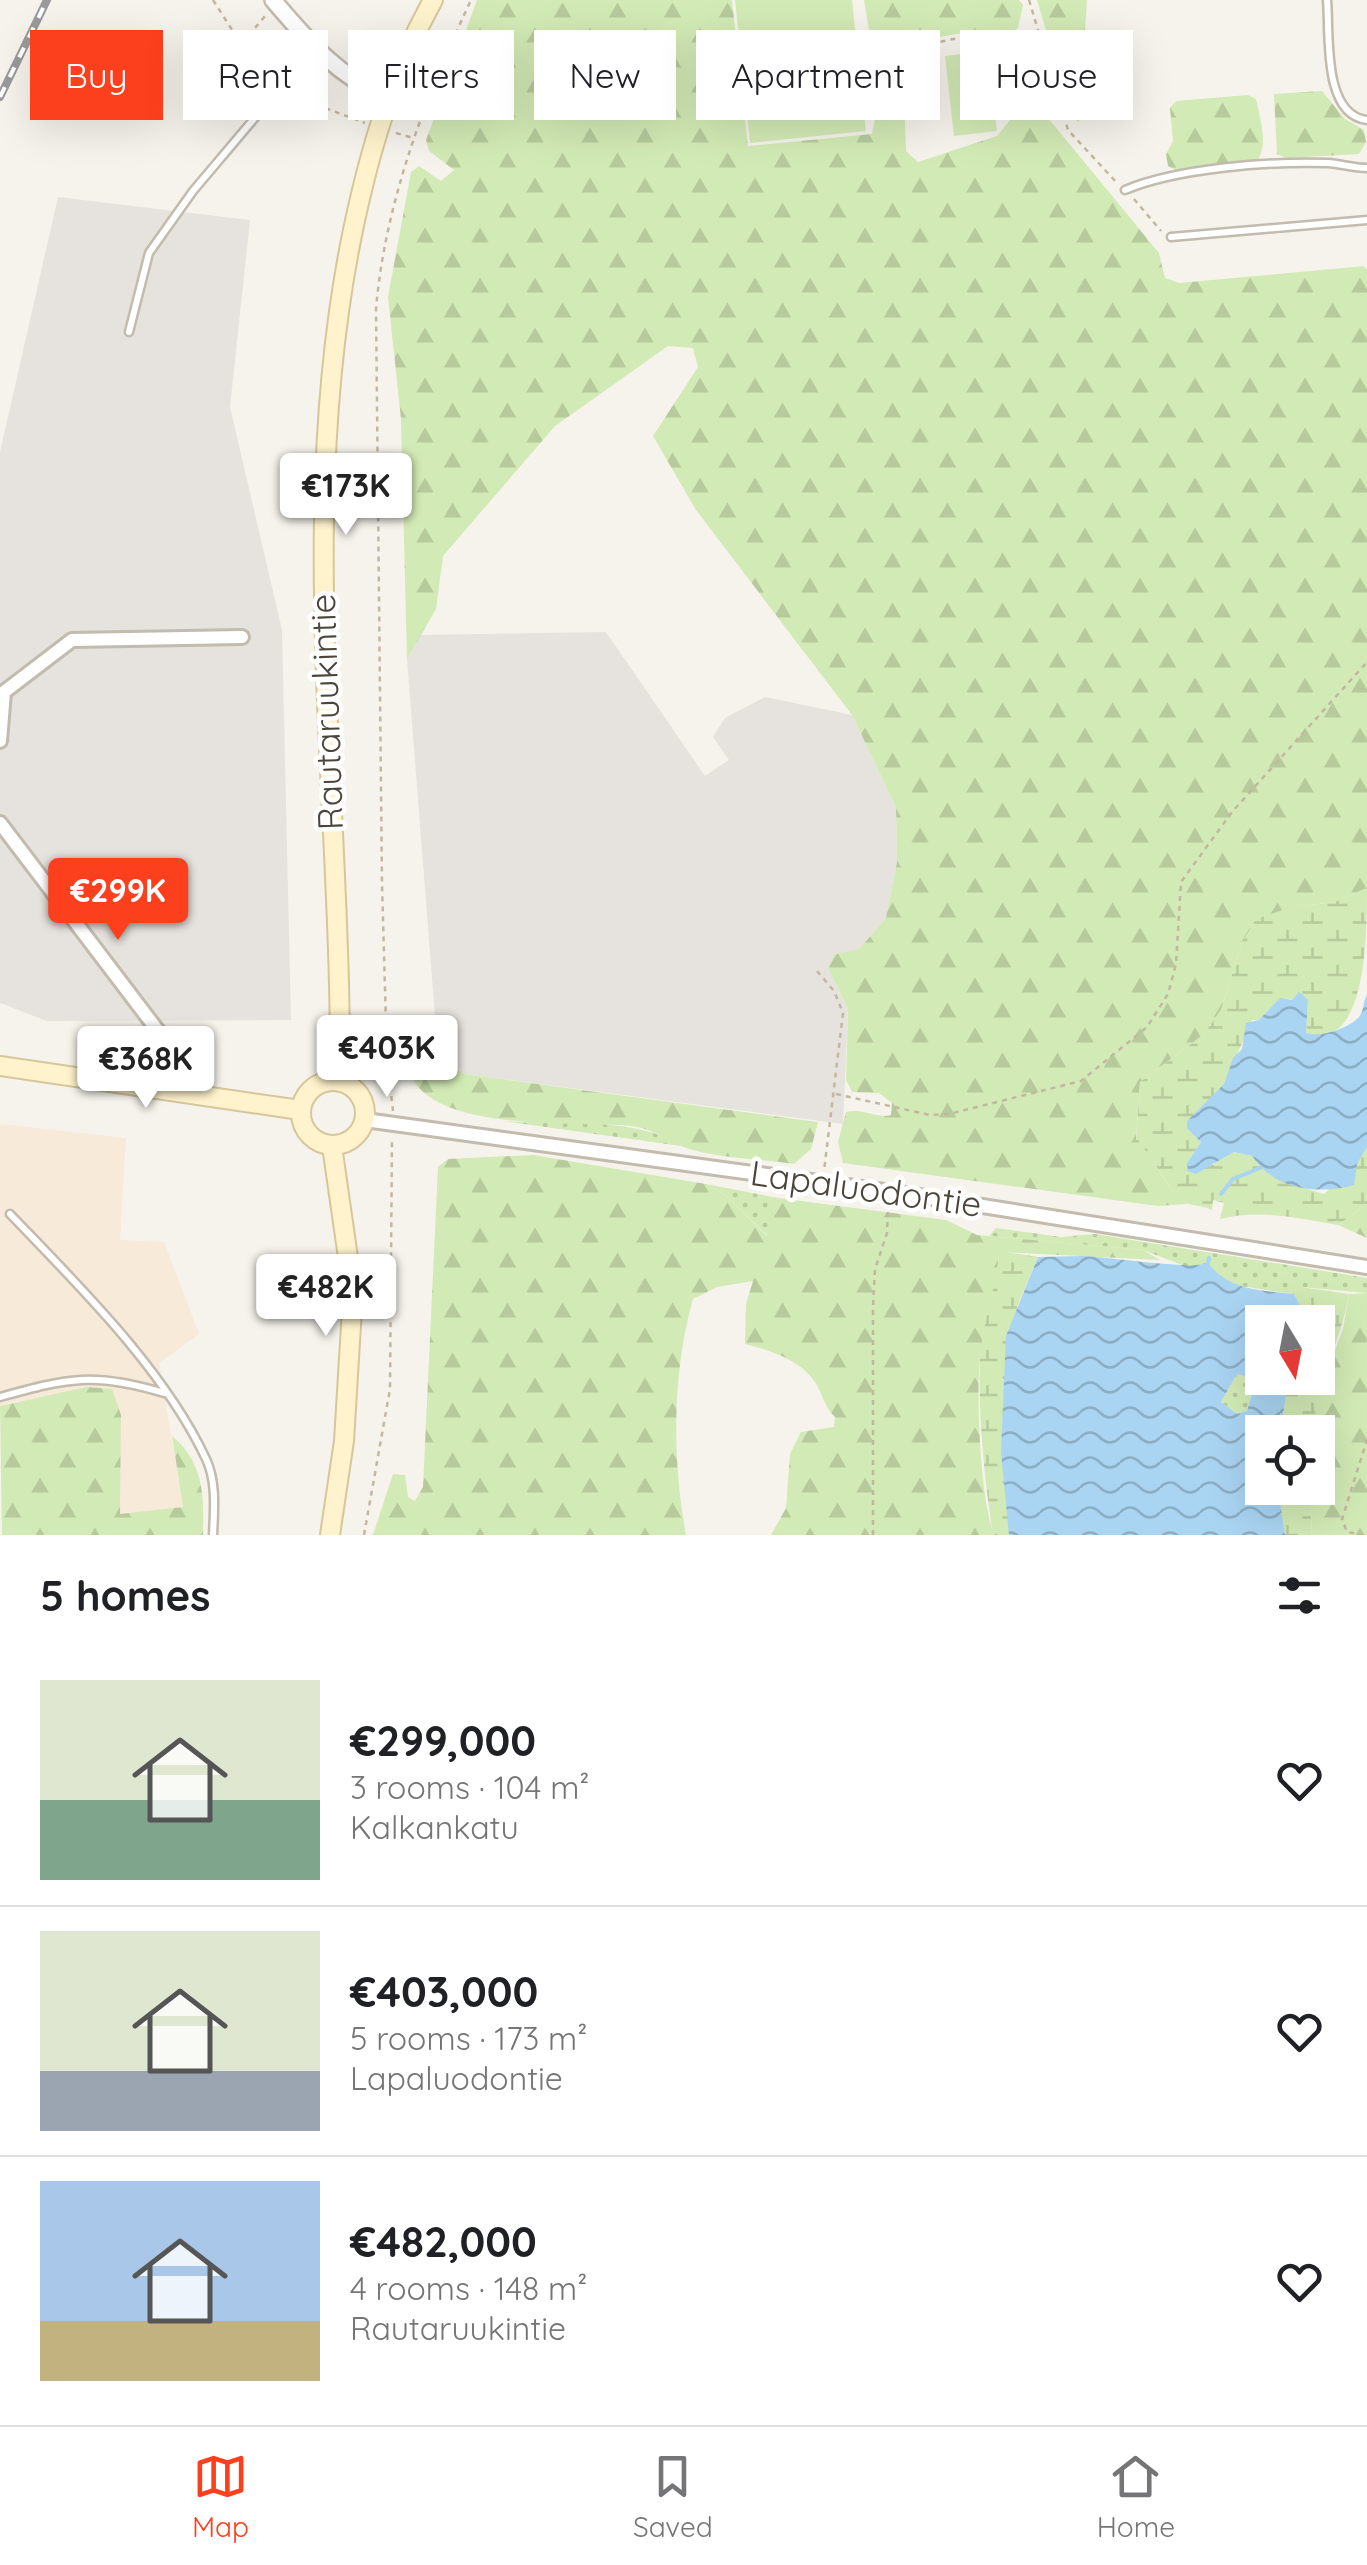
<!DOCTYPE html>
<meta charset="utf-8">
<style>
body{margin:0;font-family:Quicksand,sans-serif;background:#f2f2f2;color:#202124;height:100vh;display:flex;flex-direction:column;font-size:38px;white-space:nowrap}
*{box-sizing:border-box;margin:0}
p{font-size:32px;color:#757577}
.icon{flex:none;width:55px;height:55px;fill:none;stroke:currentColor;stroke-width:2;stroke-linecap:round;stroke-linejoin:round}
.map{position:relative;height:1535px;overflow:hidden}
.panel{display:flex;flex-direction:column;background:#fff;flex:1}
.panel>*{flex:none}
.banner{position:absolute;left:30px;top:30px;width:1308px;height:90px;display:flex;gap:20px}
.needle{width:65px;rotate:170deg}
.tools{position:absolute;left:1245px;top:1305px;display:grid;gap:20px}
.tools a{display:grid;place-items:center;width:90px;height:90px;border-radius:0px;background:#fff;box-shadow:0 10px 40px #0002;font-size:50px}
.price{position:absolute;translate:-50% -85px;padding:0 22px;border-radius:10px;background:#fff;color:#222;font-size:32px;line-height:65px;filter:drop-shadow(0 2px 5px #0008)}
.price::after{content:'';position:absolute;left:50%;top:60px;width:30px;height:22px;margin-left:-15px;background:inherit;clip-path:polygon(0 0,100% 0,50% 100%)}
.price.current{background:#fc3f1d;color:#fff}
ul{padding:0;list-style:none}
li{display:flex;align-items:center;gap:30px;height:250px;padding:0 40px}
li+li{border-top:2px solid #e0e0e0}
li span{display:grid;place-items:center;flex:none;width:280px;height:200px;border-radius:0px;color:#555}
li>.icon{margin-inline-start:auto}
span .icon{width:120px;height:120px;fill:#fffc;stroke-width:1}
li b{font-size:42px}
h2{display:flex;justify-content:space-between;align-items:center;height:120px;padding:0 40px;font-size:42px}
.pill{padding:0 35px;border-radius:0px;background:#fff;box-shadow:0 10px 40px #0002;font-size:35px;line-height:90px}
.pill.current{background:#fc3f1d;color:#fff}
.tabs{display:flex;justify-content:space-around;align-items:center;height:140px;border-top:2px solid #e0e0e0;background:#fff;font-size:28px;color:#757577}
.tabs a{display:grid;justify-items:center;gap:5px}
.tabs .current{color:#fc3f1d}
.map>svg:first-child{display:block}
.commercial{fill:#f7ead8}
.industrial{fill:#e6e2dd}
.grass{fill:url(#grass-dots)}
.forest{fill:url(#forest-firs)}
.wetland{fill:url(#wetland-marsh)}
.garden{fill:#d2eab5}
.water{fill:url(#water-waves);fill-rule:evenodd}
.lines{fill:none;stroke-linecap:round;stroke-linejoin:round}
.stream{stroke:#a9d4f2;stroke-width:4}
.service-casing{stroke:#c2bbae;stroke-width:11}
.minor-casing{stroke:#c2bbae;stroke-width:18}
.tertiary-casing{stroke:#c2bbae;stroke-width:20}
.secondary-casing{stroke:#d6c79b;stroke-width:22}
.path{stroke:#c4b79f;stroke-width:2.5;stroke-dasharray:5 5;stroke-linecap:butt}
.service{stroke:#fff;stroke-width:6}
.minor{stroke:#fff;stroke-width:12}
.tertiary{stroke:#fff;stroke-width:15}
.secondary{stroke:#fff3cd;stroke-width:18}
.rail-casing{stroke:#9a9a9a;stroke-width:8}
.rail{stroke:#fff;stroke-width:4;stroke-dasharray:11;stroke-linecap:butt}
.labels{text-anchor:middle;stroke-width:9;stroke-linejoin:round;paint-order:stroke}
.street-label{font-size:35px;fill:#4b4439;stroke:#fff}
</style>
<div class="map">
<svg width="1367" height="1535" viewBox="0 0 1367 1535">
<defs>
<pattern id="grass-dots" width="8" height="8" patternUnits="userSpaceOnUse" patternTransform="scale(2.5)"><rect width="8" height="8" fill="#d2eab5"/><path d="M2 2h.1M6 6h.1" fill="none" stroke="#b6ca9c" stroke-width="1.8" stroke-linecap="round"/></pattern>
<pattern id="forest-firs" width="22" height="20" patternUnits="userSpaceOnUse" patternTransform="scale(2.5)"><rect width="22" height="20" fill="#d2eab5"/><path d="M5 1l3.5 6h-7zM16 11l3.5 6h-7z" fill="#b6ca9c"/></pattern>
<pattern id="wetland-marsh" width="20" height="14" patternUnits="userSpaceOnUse" patternTransform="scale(2.5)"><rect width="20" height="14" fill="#d2eab5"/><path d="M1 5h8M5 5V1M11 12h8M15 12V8" fill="none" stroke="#b6ca9c"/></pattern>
<pattern id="water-waves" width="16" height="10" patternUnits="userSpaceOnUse" patternTransform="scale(2.5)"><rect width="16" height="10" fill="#a9d4f2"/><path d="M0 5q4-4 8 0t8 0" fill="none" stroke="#8caec5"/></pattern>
</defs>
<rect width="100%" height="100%" fill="#f6f3ec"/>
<path class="commercial" d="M0,1124L126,1138L120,1240L164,1242L199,1334L159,1363L183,1507L120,1515L121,1415L16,1401L0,1406Z"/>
<path class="industrial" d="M58,197L250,220L230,407L282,630L291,1020L47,1021L0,1003V452Z
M606,632L705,776L729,760L713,737L725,718L765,697L852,715L896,807L897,862L886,918L860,948L834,955L828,968L848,1009L843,1124L464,1074L438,1055L407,659L421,635Z"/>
<path class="grass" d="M503,1121C558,1125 636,1116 681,1146Z
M706,1184L778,1198L768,1236L724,1194Z
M996,1228L1061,1237L1095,1234L1367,1278V1293L1301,1287L1294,1294L1234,1285L1143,1250L989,1236Z
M1237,1374L1250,1378L1254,1387L1247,1411L1237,1414L1221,1402Z"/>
<path class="forest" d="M477,0H732L748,146L872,134L877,106L875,70L892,60L903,68L906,151L918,162L997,136L1022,105L1044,113L1159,253L1165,278L1179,283L1364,266L1367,270V888L1335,902L1292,907L1242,942L1221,1010L1203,1035L1140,1082L1136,1139C1155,1158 1166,1191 1187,1204L1158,1206L843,1163L838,1142L846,1112C864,1108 876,1119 891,1115L892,1103L879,1093L852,1092L846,1080L848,1009L828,968L834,955L860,948L886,918L897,862L896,807L852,715L696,510L653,436L698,367L693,348L668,346L555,426L443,556L436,609L407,659L401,419L388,297L411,172L419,166L441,181L454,170L429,151L426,140Z
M864,0H1019L1023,5L1018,28L999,40L981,30L872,48Z
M1037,0H1087L1079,122L1072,118Z
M1322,91L1345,119L1364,130L1366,142L1359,154L1286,158L1277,154L1274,94Z
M1248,95L1256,99C1260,119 1269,144 1257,161L1177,171L1168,166L1166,154L1173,141L1170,108L1176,101Z
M433,1025L438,1055L464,1074L818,1122L811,1149L794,1164C762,1159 707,1158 679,1145C661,1137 651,1128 630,1126C574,1120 386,1138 409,1041Z
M533,1155L706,1184L724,1194L767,1236L778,1198L946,1220L977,1235L1143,1250L1160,1260L999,1252C997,1286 987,1317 981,1351C975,1384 980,1507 995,1535H771L786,1508L790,1454L801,1432L834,1427L835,1417C823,1405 824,1396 815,1382C801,1360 769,1350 745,1344L746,1304L753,1281L717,1287L693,1299C672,1373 672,1459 686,1535H373L393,1474L405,1475L408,1497L415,1501L423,1487L438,1167L448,1159Z
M1367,1204V1238L1338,1225Z
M1367,1293V1535H1312L1309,1488H1318L1314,1404L1343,1329L1349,1294Z
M87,1387L112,1389L121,1415L120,1514L183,1507L172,1436C204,1463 204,1495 203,1535H2L0,1406Z"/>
<path class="wetland" d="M1367,888C1367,935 1367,1053 1306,1034L1308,1000L1280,999L1259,1020H1252L1224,1085L1187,1121L1201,1142L1187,1163L1213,1165L1233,1152L1252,1156C1269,1183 1296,1184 1324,1194L1357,1164L1367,1147V1204L1338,1225C1298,1218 1260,1209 1220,1219L1224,1203L1213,1200L1212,1210C1201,1204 1190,1207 1181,1200C1169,1191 1152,1155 1136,1140L1140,1082L1203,1035L1221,1010L1242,942L1256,919L1292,907L1335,902Z
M999,1251L1038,1257L1017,1307L1009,1535H995L992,1529C984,1473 978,1416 980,1359C982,1323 997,1288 999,1251Z
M1301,1287L1349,1294C1341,1342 1316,1384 1313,1432H1280L1289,1378H1318V1322H1299L1302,1309L1294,1294Z
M1278,1488H1309L1312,1535H1285Z"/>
<path class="garden" d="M735,0H852L866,131L750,143Z
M987,51L997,131L954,136L945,56Z"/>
<path class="water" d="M1299,992L1308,1000L1306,1033C1321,1038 1349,1028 1359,1017C1364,1012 1363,1000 1367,995V1147L1357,1164L1354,1185C1319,1195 1274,1190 1252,1156L1234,1152L1196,1174L1188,1171L1187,1163L1201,1142L1187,1128V1121L1224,1084L1233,1058L1242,1049L1246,1023L1259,1020L1280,998L1292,1000Z
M1083,1256C1110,1257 1190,1270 1208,1263C1229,1291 1261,1290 1294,1294L1302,1309L1299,1322H1262V1378H1289L1280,1432H1262V1488H1278L1285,1535H1009L1001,1452L1006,1336L1038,1257ZM1237,1374L1250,1378L1254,1387L1247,1411L1237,1414L1221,1402Z"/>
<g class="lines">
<path class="stream" d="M1221,1194L1233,1179L1260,1168
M1208,1263L1209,1258"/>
<g class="service-casing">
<path id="service" d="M1327,0C1330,33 1322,115 1367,120
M1125,190C1177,168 1271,161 1328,163C1341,164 1354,168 1367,168
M1171,237L1367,220
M129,332L149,253L193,191L313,49
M10,1214C78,1285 164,1369 206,1459C217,1482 214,1511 213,1535
M0,1397C69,1378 94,1372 164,1393"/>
</g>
<g class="minor-casing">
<path id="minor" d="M0,741L4,692L72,640L242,637
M0,823L158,1031L168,1090
M365,1120L913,1195L1367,1267"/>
</g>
<g class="tertiary-casing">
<path id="tertiary" d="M273,0C308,41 337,76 387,97"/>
</g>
<g class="secondary-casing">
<path id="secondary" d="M0,1066L300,1110
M301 1113a32 32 0 1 1 64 0a32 32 0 1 1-64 0Z
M340,1081C342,798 295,516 352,235C369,152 392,74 433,0
M330,1535L344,1441L353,1292L332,1146"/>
</g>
<path class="path" d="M213,0L241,44L271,80
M1029,0L1068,130L1117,183
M242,43L266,15
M882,55L953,39L986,38L1061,114
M288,94L365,123
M396,133L413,138
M1134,199L1161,231
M817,971L834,991L843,1013L824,1171
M836,1094L930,1115L949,1114L1081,1081L1147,1027L1168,994L1176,964L1181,882L1232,812L1367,662
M393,1111L387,1058L382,884L376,309C385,202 426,96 471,0
M364,1535L390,1389L392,1139
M873,1535V1307L875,1269L887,1233L888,1204
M1364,1535L1347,1532L1342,1519L1367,1440"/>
<use href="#service" class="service"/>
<use href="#minor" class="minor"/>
<use href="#tertiary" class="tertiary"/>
<use href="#secondary" class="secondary"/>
<g class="rail-casing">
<path id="rail" d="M0,97L47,0"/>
</g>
<use href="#rail" class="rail"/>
</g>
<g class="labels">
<g class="street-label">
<text transform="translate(327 712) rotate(-92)" y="12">Rautaruukintie</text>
<text transform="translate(866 1189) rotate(8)" y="12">Lapaluodontie</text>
</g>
</g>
</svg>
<div class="tools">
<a><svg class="needle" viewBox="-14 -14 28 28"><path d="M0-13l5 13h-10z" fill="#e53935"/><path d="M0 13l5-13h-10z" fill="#757577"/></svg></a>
<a><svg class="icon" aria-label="locate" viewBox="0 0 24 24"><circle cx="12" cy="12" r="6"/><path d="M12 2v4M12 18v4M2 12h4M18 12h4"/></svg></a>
</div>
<b class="price" style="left:346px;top:538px">€173K</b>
<b class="price current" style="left:118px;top:943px">€299K</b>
<b class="price" style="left:387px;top:1100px">€403K</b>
<b class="price" style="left:146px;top:1111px">€368K</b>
<b class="price" style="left:326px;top:1339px">€482K</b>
<div class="banner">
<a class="pill current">Buy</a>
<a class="pill">Rent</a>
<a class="pill">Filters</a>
<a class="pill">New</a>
<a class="pill">Apartment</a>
<a class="pill">House</a>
</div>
</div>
<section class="panel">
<h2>5 homes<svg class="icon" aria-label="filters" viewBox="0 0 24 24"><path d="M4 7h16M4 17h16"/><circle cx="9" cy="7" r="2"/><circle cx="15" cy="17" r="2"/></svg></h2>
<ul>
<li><span style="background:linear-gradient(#dfe7d0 60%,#7fa58c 0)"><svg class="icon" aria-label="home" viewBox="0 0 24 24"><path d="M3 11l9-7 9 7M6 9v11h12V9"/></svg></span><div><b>€299,000</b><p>3 rooms · 104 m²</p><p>Kalkankatu</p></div><svg class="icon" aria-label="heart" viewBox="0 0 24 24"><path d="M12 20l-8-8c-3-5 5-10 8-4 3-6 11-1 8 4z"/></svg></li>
<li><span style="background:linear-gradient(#dfe7d0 70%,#9aa5b1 0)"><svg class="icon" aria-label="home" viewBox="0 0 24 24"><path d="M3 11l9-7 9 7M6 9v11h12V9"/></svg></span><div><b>€403,000</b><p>5 rooms · 173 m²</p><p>Lapaluodontie</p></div><svg class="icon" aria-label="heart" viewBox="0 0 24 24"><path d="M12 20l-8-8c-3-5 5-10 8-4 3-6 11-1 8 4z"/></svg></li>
<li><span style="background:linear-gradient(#a9c7e8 70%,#c2b280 0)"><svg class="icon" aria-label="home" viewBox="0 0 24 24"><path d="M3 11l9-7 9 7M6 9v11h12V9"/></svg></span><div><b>€482,000</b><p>4 rooms · 148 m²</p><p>Rautaruukintie</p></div><svg class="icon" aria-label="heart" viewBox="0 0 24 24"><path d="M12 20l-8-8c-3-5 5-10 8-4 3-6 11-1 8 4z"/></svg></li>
</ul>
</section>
<nav class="tabs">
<a class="current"><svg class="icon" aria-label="map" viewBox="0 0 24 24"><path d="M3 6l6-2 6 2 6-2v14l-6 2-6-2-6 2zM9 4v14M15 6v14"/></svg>Map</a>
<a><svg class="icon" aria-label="saved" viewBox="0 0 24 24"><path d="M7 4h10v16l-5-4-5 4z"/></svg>Saved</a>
<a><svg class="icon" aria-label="home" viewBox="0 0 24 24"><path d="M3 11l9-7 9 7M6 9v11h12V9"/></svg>Home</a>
</nav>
